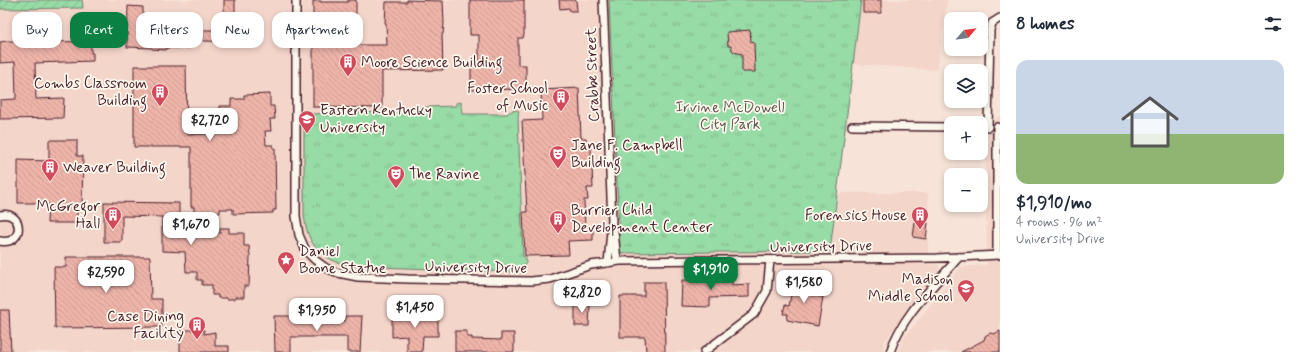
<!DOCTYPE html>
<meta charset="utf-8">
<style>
body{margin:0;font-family:Mynerve,sans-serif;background:#f2f2f3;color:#1f2937;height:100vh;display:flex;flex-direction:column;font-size:15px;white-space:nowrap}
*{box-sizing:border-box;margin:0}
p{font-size:13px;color:#747a83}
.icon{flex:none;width:22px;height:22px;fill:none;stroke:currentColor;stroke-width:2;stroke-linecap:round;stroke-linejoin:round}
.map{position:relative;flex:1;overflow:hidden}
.side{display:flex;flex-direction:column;background:#fff;width:300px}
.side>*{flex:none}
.guide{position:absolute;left:12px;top:12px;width:380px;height:36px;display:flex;gap:8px}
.needle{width:26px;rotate:62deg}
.tools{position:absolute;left:944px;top:12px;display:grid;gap:8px}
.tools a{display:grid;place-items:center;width:44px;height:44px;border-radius:8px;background:#fff;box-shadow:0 2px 6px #0003;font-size:20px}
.price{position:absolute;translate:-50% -34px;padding:0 9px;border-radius:8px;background:#fff;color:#222;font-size:13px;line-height:26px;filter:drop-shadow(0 1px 2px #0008)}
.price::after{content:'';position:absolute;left:50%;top:24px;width:12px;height:9px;margin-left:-6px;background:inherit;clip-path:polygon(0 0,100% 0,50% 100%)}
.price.selected{background:#0b8043;color:#fff}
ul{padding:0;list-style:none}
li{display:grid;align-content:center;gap:8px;height:212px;padding:0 16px}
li+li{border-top:1px solid #e0e1e3}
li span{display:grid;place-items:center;height:124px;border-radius:12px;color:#555}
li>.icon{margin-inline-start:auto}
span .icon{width:72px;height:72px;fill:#fffc;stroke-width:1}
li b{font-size:17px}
h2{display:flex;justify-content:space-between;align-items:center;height:48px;padding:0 16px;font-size:17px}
.chip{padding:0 14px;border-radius:12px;background:#fff;box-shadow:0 2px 6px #0003;font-size:14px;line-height:36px}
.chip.selected{background:#0b8043;color:#fff}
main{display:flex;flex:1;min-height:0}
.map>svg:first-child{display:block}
.built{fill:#f4d5ca}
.park{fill:url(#park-tufts);stroke:#707d68}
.garden{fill:url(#garden-furrows);stroke:#707d68}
.building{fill:url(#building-back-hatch);stroke:#4a1f2b}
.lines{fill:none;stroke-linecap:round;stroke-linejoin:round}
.minor-casing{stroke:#4a1f2b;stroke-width:10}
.minor{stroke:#fbf7ec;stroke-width:7}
.labels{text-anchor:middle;stroke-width:3.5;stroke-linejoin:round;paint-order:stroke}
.poi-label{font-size:15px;fill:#4a1f2b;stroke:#fbf7ec;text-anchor:start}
.street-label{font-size:15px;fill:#4a1f2b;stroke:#fbf7ec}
.park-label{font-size:15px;fill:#615750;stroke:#fbf7ec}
</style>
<main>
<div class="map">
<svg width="1000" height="352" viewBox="0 0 1000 352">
<defs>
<pattern id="park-tufts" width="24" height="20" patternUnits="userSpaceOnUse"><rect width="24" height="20" fill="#97dba6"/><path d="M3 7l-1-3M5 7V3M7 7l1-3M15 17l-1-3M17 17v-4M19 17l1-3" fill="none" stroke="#84bc8f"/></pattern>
<pattern id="garden-furrows" width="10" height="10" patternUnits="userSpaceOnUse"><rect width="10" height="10" fill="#97dba6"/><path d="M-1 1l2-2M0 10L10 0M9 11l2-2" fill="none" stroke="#84bc8f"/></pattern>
<pattern id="building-back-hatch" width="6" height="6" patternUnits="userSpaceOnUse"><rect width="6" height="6" fill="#eeb4aa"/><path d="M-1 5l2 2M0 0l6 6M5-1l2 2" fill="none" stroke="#ce9a92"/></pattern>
</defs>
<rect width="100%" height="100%" fill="#f7e3d8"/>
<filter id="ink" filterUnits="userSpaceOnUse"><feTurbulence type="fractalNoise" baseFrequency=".025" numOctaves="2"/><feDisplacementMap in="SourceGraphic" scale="8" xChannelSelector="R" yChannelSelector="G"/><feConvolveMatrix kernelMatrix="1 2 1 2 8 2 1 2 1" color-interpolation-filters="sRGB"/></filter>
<g filter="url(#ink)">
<path class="built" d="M0,0H609L620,253L830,251L838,193H928V265L938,264L939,270L884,342L883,352H0Z
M861,0H947L937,70L853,64Z
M998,116H1000V352H899V349L903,339L961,267L987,265L986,136Z"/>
<path class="park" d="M609,0H861L830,251L620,253Z
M461,102L462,114H507C511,111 514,109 519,111L518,117L523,256L526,259V263L522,268L514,272L350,266C320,259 307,245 304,214V114L393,112L399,108L456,106V103Z"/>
<path class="garden" d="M0,0H82L83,8L0,9Z"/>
<path class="building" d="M224,0H235V31H249L248,42L203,41V30H224Z
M348,0H356V45H387L386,23H385L386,2H407V0L443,1L444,23L443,34H442L443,70L382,71V108L313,107V1H321V2H348Z
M470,0H524V35L523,38H518V65H526V89L471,90V66H479V35H470Z
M559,0H576L577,11H570L569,8L560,9Z
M863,0H881V13H863Z
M128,6L143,7V32H173V25H191L190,48H166V50L152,49V48L127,47Z
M750,30L751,42L754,43L755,72H742V54L734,52L732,50L731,46H728L727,32Z
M7,41L91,42V53H93V61L35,63L36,99L64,98L63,118L0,119V100L16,99L15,62L0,63V42Z
M134,66H186L187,134H207V123H213V113H220V106H231V99H244V95L270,94V106H274L275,119H270L271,131H265L266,145H273V148H275L276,210H273V213L233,214V209H220V213H194V207H191V147H134Z
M579,88L581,138H586V149L591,148L593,188H587L588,200H584L585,227H593V240L568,241L569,255L525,256L523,212H527L522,121L542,120L541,90Z
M49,140H77V156H83L82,206H77V223H47L48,203H18V160L49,161Z
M104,202L179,203V233H220V228H229V233H244V246H249L250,256L249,286H244V297H235V299H227V298H218V295H212V285H202V280H197V272H186L185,252L162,251V217L122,216V242H104Z
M915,222L928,223L926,239L913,237Z
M66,257H150L151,299H162V327L55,328L54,267H66Z
M718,274H732V285L749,284V297L710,298V307L681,306L682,280L718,281Z
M799,279L815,281L812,295L823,297L818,326L787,320L788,314H783L785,305L789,306L793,284L798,285Z
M644,282H664L665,352H646L645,337H620V296H644Z
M582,301H587L590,304L589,326H575V303H581Z
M0,310H9L11,352H0Z
M405,313H424V315H438V336H423L422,352H407V336L392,337V316L405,315Z
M274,316H291V321H345V316H362L360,352H347V337H291V352H275Z
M185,330H204V334L215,332V346H229V352H180V331Z
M455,331H467V337H472V339L501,340V333H514V352H455Z
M1000,331V352H961L984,340L985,336L990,333L994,334Z"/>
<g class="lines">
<g class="minor-casing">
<path id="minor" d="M296,0V216L299,235L306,251L315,260L326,268L338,273L358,277L408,279L531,281L550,279L591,265L620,261L937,258L1000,255
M603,0L612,221L608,263
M852,126L951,127
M988,127L990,30L992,23L1000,18
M0,215C24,210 25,246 0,241
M614,231L617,261
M997,255V127
M704,352L754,314L767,291L770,260
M890,352C902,315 934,286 959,257"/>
</g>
<use href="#minor" class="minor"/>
</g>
</g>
<defs>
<g id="building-pin" transform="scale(0.9)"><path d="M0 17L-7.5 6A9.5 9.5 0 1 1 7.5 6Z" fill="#d1495b" stroke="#fbf7ec"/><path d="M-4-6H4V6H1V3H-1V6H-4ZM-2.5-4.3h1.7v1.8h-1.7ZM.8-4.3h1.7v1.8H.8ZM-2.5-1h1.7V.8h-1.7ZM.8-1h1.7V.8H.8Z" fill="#fff"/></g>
<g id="university-pin" transform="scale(0.9)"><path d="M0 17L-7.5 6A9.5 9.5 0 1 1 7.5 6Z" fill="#d1495b" stroke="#fbf7ec"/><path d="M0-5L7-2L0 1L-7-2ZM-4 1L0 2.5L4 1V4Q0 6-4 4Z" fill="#fff"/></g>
<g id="theatre-pin" transform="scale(0.9)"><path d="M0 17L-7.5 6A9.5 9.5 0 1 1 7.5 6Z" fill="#d1495b" stroke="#fbf7ec"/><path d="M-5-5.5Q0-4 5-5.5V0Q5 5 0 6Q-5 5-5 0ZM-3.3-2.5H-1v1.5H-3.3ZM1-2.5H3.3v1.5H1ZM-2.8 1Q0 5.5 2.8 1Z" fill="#fff"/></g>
<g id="sight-pin" transform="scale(0.9)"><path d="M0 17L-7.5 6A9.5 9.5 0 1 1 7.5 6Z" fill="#d1495b" stroke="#fbf7ec"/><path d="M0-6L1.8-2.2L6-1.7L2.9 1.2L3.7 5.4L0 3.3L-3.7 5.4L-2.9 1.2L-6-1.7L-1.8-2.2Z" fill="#fff"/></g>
<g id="school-pin" transform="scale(0.9)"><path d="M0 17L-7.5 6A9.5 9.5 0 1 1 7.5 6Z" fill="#d1495b" stroke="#fbf7ec"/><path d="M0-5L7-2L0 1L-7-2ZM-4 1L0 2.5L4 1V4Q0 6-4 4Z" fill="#fff"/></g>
</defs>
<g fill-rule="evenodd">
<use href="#building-pin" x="348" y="62"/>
<use href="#building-pin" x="160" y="92"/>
<use href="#building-pin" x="561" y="97"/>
<use href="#university-pin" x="307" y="119"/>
<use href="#theatre-pin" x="558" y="154"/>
<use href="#building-pin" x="50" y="167"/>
<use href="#theatre-pin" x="396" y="174"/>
<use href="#building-pin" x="113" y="215"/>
<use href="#building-pin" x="920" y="215"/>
<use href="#building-pin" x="558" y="219"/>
<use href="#sight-pin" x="286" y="260"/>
<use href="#school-pin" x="966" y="288"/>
<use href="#building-pin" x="197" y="325"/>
</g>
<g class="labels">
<g class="poi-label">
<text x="361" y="67">Moore Science Building</text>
<text x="147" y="88" text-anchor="end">Combs Classroom<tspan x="147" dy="17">Building</tspan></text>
<text x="548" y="93" text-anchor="end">Foster School<tspan x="548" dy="17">of Music</tspan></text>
<text x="320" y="115">Eastern Kentucky<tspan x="320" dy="17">University</tspan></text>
<text x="571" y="150">Jane F. Campbell<tspan x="571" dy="17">Building</tspan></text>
<text x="63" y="172">Weaver Building</text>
<text x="409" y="179">The Ravine</text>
<text x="100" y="211" text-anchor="end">McGregor<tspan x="100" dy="17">Hall</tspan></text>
<text x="571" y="215">Burrier Child<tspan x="571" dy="17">Development Center</tspan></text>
<text x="907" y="220" text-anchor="end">Forensics House</text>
<text x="299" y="256">Daniel<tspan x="299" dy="17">Boone Statue</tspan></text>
<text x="953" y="284" text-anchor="end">Madison<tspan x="953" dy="17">Middle School</tspan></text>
<text x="184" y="321" text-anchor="end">Case Dining<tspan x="184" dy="17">Facility</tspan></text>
</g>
<g class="street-label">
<text transform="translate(592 75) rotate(-92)" y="5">Crabbe Street</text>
<text transform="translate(821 246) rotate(-1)" y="5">University Drive</text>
<text transform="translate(476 267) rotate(1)" y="5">University Drive</text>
</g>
<g class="park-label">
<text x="730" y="112">Irvine McDowell<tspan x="730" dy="17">City Park</tspan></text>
</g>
</g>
</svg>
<div class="tools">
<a><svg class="needle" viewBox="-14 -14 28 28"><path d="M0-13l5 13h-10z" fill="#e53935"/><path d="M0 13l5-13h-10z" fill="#747a83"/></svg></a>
<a><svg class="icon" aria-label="layers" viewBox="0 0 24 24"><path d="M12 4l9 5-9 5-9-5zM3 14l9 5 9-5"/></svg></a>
<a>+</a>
<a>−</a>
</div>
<b class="price" style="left:210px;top:142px">$2,720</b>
<b class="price" style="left:191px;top:246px">$1,670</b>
<b class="price selected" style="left:711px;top:291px">$1,910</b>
<b class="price" style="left:106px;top:294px">$2,590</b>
<b class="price" style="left:804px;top:304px">$1,580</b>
<b class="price" style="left:582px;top:314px">$2,820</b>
<b class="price" style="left:415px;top:329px">$1,450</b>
<b class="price" style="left:317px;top:332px">$1,950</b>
<div class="guide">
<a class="chip">Buy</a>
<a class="chip selected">Rent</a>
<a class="chip">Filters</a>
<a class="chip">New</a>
<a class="chip">Apartment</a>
</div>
</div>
<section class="side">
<h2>8 homes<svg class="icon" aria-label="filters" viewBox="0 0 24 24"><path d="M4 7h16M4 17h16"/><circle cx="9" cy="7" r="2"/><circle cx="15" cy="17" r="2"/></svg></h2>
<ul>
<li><span style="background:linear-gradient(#c9d6e8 60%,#8fb573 0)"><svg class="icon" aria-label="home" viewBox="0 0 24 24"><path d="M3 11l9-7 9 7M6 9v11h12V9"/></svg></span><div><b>$1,910/mo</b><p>4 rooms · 96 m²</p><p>University Drive</p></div></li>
</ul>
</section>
</main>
